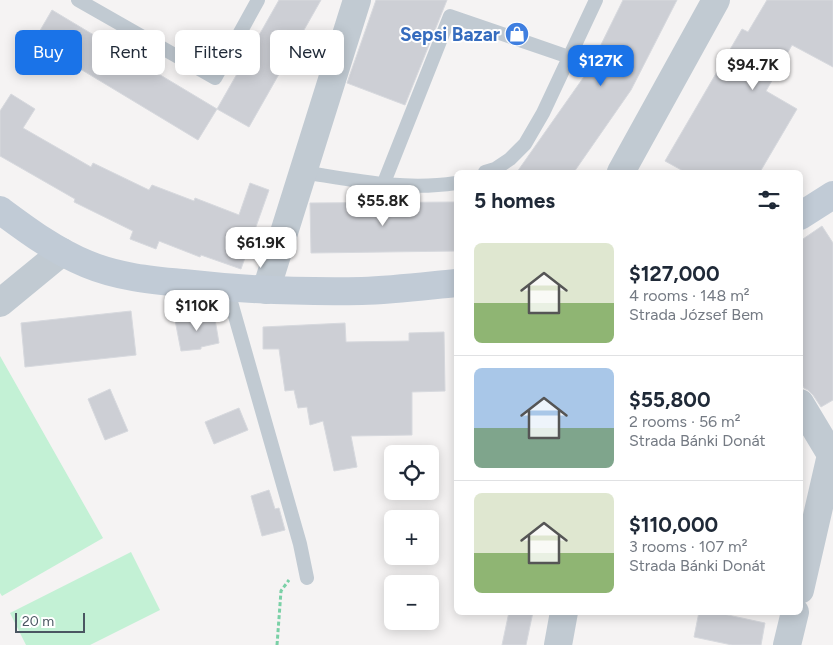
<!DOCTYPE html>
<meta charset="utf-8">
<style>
body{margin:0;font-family:Figtree,sans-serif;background:#f6f6f7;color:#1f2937;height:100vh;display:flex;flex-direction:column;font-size:19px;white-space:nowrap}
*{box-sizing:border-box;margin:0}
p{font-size:16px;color:#747a83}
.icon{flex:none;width:28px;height:28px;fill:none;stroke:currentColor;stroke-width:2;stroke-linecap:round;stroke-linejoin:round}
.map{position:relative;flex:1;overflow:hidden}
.panel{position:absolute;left:454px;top:170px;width:349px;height:445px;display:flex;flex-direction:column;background:#fff;border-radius:8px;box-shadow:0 2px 12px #0003}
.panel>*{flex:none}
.top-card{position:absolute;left:15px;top:30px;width:364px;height:45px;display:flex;gap:10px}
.fabs{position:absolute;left:384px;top:445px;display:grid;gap:10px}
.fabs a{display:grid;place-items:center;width:55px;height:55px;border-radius:8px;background:#fff;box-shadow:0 2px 12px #0003;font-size:25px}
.scale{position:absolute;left:15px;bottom:12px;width:70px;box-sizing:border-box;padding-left:5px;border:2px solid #4a5661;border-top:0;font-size:14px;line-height:18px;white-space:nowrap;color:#4a5661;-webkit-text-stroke:4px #fff;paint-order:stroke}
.price{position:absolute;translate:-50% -42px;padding:0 11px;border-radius:10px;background:#fff;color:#222;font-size:16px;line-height:32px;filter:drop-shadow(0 1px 2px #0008)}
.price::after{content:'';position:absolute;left:50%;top:30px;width:15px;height:11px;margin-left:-8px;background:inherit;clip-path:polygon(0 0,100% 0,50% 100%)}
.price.selected{background:#1a73e8;color:#fff}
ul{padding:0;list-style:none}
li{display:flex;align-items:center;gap:15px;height:125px;padding:0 20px}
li+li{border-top:1px solid #e0e1e3}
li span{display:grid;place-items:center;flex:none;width:140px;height:100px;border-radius:8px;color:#555}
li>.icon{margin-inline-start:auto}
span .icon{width:60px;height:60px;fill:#fffc;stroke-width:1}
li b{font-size:21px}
h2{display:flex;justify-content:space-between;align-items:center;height:60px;padding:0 20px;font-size:21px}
.chip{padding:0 18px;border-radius:8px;background:#fff;box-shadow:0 2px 12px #0003;font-size:18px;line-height:45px}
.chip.selected{background:#1a73e8;color:#fff}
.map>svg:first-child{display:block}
.green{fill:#c3f1d5}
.building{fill:#cdcfd5;stroke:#d7d9de}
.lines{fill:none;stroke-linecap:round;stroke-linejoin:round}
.path{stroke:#7ad0a6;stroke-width:3;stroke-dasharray:4 2.5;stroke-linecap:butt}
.lane{stroke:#c1cad2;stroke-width:14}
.street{stroke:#c1cad2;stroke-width:28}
.secondary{stroke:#c1cbd6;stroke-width:28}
.labels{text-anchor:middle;stroke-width:4;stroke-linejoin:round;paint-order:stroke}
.shop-label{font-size:19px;font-weight:bold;fill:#366cbe;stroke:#fff;text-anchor:end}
</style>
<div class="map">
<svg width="833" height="645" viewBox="0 0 833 645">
<rect width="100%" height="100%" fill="#f5f3f3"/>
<path class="green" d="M0,356L103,538L2,596L0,593Z
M131,552L160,610L90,645H26L10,613Z"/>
<path class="building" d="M279,0H321L249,127L217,109Z
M376,0H447L405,105L347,83Z
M623,0H677L631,90L574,172H517L588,71Z
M767,0H833V67L792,45L766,91L797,109L760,172H685L665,161L742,29L748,32Z
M52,10L217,109L198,140L34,41Z
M11,94L35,109L23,128L91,167L93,163L149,190L152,185L194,201L195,198L239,215L250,183L269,190L241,269L201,255L200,257L159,241L156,249L130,239L133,231L74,202L75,199L0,156V111Z
M456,202V251L311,253L310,203Z
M822,226L833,243V400L821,407L813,395L808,390L804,388L800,382V241Z
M131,311L136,355L25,367L21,323Z
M214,313L219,343L201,347V349L181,351L175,320Z
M345,323L346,342L409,341V333L444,332L445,391L412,392V435L351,436L357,467L334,471L323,421L310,425L307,407L298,408L294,390L285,391L279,349H263V327Z
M110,389L128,431L105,440L88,399Z
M239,408L248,430L214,444L205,422Z
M269,490L275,509L279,508L285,530L262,536L251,496Z
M509,612H533L526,645H502Z
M699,612H714L765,623L761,645H732L694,637Z"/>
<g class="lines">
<path class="path" d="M277,645L281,591L289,580"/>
<path class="lane" d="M78,0L215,78L258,0
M302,172C354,180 404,191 456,183
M485,172L495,169L510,159L525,144L543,113L596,0
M383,185L450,16L569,57
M227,288L300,544L307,578"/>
<path class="street" d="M621,172L716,0
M266,290L357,0
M0,303L62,252
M800,403L833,458
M800,590L831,455
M558,645L564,612
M787,645L795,612"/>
<path class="secondary" d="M0,210C27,230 55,251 87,264C118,277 151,280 183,283C243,290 302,292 362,291C393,290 425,286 456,283
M800,216L833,195"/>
</g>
<defs>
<g id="shop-disc" transform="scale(1.25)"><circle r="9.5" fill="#3f7fe0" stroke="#fff"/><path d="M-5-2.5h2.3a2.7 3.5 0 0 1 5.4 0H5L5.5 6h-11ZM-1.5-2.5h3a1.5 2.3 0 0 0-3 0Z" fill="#fff"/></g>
</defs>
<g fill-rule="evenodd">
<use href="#shop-disc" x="517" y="34"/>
</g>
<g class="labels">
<g class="shop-label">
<text x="500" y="41">Sepsi Bazar</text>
</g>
</g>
</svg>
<div class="fabs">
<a><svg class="icon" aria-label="locate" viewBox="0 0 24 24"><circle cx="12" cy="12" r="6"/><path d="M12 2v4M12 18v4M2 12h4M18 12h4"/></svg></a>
<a>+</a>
<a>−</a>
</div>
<div class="scale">20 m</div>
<b class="price selected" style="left:601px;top:87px">$127K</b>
<b class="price" style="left:753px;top:91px">$94.7K</b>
<b class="price" style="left:383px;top:227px">$55.8K</b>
<b class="price" style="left:261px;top:269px">$61.9K</b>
<b class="price" style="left:197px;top:332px">$110K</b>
<div class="top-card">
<a class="chip selected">Buy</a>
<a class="chip">Rent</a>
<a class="chip">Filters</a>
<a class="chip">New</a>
</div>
<section class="panel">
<h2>5 homes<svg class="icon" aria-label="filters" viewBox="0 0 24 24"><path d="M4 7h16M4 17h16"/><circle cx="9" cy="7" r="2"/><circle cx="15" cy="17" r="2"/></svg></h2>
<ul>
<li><span style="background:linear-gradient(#dfe7d0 60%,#8fb573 0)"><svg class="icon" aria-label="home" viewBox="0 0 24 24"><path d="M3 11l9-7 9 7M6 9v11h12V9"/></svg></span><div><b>$127,000</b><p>4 rooms · 148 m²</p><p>Strada József Bem</p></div></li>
<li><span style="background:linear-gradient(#a9c7e8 60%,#7fa58c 0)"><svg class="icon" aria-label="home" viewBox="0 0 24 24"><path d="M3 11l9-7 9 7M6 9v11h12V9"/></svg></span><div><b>$55,800</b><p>2 rooms · 56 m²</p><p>Strada Bánki Donát</p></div></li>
<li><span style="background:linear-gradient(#dfe7d0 60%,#8fb573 0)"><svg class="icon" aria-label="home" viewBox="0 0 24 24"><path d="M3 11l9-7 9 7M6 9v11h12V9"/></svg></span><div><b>$110,000</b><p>3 rooms · 107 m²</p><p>Strada Bánki Donát</p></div></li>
</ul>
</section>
</div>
